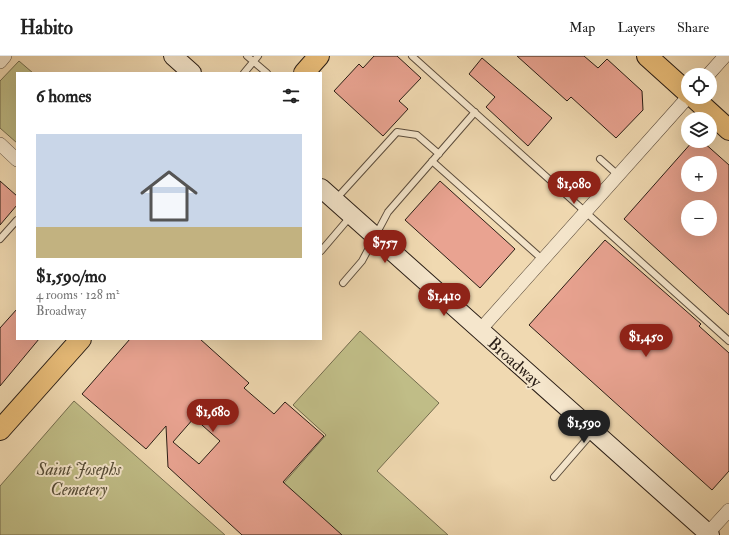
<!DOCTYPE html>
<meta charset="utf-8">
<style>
body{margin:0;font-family:"IM FELL Double Pica",serif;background:#f6f6f6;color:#222;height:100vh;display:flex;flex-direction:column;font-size:15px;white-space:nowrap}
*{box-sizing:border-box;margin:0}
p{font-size:13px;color:#767676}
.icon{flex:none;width:22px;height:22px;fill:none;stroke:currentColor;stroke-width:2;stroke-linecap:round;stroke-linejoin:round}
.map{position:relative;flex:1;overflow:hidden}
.panel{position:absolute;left:16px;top:16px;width:306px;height:268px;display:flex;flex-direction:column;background:#fff;border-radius:0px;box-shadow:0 4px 16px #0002}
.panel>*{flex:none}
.tools{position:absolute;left:681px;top:12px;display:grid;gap:8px}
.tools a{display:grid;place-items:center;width:36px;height:36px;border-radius:50%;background:#fff;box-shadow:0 4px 16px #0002;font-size:20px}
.price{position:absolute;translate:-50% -34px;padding:0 9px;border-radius:14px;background:#8f2418;color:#fff;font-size:13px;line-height:26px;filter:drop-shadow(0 1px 2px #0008)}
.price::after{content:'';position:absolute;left:50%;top:24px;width:12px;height:9px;margin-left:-6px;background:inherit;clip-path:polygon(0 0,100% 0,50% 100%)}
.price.active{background:#222;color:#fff}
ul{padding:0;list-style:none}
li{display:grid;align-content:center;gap:8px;height:212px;padding:0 20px}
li+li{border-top:1px solid #e0e0e0}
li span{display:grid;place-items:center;height:124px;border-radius:0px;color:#555}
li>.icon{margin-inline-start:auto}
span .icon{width:72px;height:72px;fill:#fffc;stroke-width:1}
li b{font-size:17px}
h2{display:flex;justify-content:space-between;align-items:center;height:48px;padding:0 20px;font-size:17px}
header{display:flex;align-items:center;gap:24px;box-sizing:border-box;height:56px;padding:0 20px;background:#fff;border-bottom:1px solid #e0e0e0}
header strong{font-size:19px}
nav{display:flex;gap:22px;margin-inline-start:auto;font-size:14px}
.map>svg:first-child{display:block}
.green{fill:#c0bd87;stroke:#746d4e}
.building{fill:#e9a391;stroke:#291d15;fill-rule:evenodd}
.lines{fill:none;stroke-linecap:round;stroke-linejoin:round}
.service-casing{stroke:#5b4c3c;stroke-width:8}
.minor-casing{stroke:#5b4c3c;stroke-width:14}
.secondary-casing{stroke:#291d15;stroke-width:20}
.primary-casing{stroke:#291d15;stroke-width:22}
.service{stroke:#f5e6cc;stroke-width:6}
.minor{stroke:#f5e6cc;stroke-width:13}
.secondary{stroke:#f5e6cc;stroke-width:18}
.primary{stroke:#e8bc78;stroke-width:20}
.labels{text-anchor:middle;stroke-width:4;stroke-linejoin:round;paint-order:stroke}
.street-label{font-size:17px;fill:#291d15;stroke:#f5e6cc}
.park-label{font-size:17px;font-style:italic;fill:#564d37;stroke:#f5e6cc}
</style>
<header>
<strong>Habito</strong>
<nav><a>Map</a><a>Layers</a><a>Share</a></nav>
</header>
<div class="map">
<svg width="729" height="479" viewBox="0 0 729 479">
<rect width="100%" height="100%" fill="#f0d9b1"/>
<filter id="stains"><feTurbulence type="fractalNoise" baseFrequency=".005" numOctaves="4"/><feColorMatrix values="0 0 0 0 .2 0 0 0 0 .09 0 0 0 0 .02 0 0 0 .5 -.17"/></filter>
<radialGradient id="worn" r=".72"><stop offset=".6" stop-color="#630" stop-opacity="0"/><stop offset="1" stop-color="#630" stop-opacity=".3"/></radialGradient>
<path class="green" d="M19,5L33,17H17V87L0,72V25Z
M360,275L439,347L377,415L448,479H341L283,428L326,379L293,349Z
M74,345L225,479H0V430Z"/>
<path class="building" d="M374,0H397L421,22L399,45L408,53L383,80L334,35L359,8L363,12Z
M517,0H584L598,12L607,3L642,35L643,54L616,82L571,41L567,45Z
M482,2L552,62L528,90L486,51L495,41L469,18Z
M693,85H702L729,109V259L624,163ZM688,107H710V129H688ZM688,151H710V173H688Z
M0,125L17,140V149L0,169Z
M440,125L515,193L480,232L405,164Z
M605,184L701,268L699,270L729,297V415L712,434L529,269Z
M17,253V283H39L0,330V272Z
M130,283H200L249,327L244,332L274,358L285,346L324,380L283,426L342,479H242L168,411L166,370L146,393L82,338ZM194,362L220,385L199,408L173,386Z"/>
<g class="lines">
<g class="service-casing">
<path id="service" d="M247,0L267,17
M412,0L729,285
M244,17L258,0
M600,103L618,119
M432,105L542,203
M336,143L397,76L417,79L439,98
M0,183L17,164
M321,195L350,161
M343,227L362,205L388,156L475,56
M554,421L592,377"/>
</g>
<g class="minor-casing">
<path id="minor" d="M0,6L5,0
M708,19L725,0
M0,88L17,104
M480,274L688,41
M708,477L729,454"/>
</g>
<g class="secondary-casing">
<path id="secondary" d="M173,0L192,17
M321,132L710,479"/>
</g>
<g class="primary-casing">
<path id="primary" d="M647,0L688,37
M304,17L319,0
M693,41L729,74
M0,374L81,283"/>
</g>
<use href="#service" class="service"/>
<use href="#minor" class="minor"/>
<use href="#secondary" class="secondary"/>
<use href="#primary" class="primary"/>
</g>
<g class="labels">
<g class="street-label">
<text transform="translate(515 306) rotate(42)" y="6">Broadway</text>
</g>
<g class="park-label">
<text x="79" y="419">Saint Josephs<tspan x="79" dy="20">Cemetery</tspan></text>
</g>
</g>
<rect width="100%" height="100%" filter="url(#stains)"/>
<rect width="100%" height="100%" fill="url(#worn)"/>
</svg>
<div class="tools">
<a><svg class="icon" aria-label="locate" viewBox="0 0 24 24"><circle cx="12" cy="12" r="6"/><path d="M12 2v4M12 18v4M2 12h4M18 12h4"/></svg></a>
<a><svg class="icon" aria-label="layers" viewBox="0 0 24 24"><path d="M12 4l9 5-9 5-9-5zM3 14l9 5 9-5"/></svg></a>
<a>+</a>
<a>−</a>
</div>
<b class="price" style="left:574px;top:149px">$1,080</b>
<b class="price" style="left:385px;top:208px">$757</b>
<b class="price" style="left:444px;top:261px">$1,410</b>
<b class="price" style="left:646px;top:302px">$1,450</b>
<b class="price" style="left:213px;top:377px">$1,680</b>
<b class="price active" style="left:584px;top:388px">$1,590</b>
<section class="panel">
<h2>6 homes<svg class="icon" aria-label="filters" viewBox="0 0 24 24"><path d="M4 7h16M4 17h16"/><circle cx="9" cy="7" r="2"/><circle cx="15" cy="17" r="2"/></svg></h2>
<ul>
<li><span style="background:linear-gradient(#c9d6e8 75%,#c2b280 0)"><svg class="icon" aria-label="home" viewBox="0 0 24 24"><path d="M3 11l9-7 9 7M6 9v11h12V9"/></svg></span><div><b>$1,590/mo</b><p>4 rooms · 128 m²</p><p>Broadway</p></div></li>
</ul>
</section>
</div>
